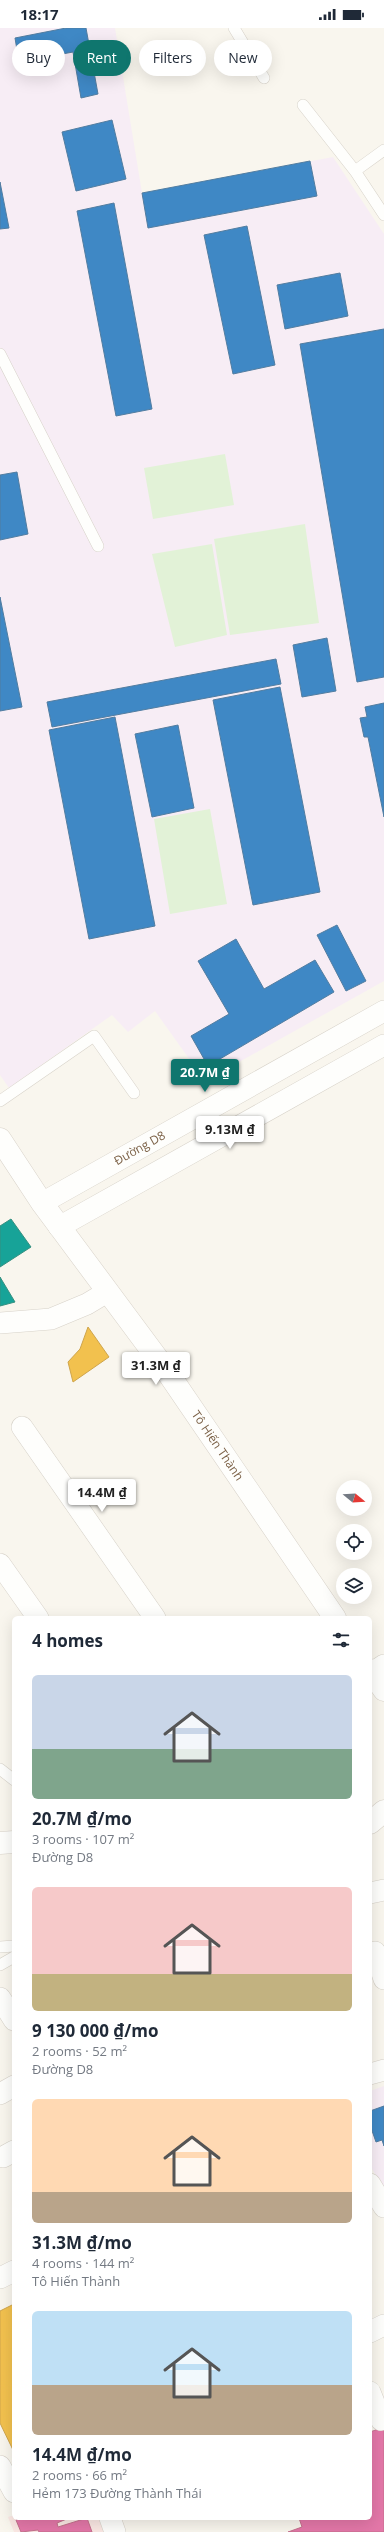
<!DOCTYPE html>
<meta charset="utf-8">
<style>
body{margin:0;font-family:"Open Sans",sans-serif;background:#f6f6f7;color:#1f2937;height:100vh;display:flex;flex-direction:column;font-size:15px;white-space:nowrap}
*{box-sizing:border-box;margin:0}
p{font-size:13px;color:#747a83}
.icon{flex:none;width:22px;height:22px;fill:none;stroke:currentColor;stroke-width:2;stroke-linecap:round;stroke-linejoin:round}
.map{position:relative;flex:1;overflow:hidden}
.sheet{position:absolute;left:12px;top:1588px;width:360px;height:904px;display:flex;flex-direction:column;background:#fff;border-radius:6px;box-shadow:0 4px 16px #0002}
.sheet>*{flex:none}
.top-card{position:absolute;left:12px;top:12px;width:360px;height:36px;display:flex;gap:8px}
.needle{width:26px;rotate:108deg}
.controls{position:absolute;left:336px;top:1452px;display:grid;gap:8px}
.controls a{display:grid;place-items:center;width:36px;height:36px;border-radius:50%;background:#fff;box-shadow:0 4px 16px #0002;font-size:20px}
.price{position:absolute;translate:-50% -34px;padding:0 9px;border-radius:4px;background:#fff;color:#222;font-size:13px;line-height:26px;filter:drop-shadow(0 1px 2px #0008)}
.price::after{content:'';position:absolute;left:50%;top:24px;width:12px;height:9px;margin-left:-6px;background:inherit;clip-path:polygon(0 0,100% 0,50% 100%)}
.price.active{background:#0f766e;color:#fff}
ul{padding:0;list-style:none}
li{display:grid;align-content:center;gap:8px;height:212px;padding:0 20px}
li span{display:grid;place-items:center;height:124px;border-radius:6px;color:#555}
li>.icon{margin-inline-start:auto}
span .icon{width:72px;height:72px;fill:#fffc;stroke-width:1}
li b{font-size:17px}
h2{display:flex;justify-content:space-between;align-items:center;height:48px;padding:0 20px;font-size:17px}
.tag{padding:0 14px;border-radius:18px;background:#fff;box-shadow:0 4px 16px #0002;font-size:14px;line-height:36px}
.tag.active{background:#0f766e;color:#fff}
.status{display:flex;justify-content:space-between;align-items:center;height:28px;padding:0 20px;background:#fff;direction:ltr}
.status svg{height:11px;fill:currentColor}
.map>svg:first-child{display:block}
.education{fill:#f7edf5}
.medical{fill:#fbe8e4}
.green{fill:#e2f2d7}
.homes{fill:#f2c14e;stroke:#cfa54c}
.schools{fill:#3f88c5;stroke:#527da0}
.health{fill:#e377a8;stroke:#c4718c}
.public{fill:#17a398;stroke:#369080}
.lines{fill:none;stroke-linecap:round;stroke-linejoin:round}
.lane-casing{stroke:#d7d2c9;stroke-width:12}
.street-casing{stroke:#d7d2c9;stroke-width:22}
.secondary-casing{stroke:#d8d2c9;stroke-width:23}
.lane{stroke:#fefefc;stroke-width:11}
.street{stroke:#fefefc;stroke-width:21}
.secondary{stroke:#fefefc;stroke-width:22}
.labels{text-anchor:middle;stroke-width:4;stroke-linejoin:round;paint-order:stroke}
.street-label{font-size:12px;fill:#7d6349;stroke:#fffcf1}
</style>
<div class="status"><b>18:17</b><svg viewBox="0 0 49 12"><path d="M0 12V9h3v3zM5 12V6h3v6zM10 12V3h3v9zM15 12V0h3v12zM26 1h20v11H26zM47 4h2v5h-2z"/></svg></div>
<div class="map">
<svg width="384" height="2504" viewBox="0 0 384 2504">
<rect width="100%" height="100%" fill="#f9f6ee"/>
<path class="education" d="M0,0H115L142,165L333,129L384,206V953L205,1053L155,983L128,1004L112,987L9,1060L0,1047Z
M384,2058V2162L370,2137V2063Z"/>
<path class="medical" d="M14,2487V2490H104L108,2504H14L8,2489Z"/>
<path class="green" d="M225,426L234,477L153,491L144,440Z
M305,496L319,595L230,607L214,511Z
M212,516L227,607L175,619L152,526Z
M210,781L227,876L170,886L154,791Z"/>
<path class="homes" d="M88,1299L109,1329L73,1354L68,1334L80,1321Z
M14,2276V2424L0,2395V2283Z"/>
<path class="schools" d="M66,0H86L98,66L81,70L73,24L19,34L15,10Z
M112,92L126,151L76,163L62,104Z
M310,133L317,168L148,200L142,165Z
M0,154L9,200L0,201Z
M114,175L152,381L116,388L77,183Z
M247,198L275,337L233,346L204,207Z
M340,245L348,288L285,301L277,257Z
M384,301V649L357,654L300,316Z
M17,444L28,506L0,512V447Z
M0,569L22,679L0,683Z
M327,610L336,663L302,669L293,617Z
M276,631L281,656L52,699L47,674Z
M280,659L320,864L253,877L213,672Z
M384,675V789L368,709H364L360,690L367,689L365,679Z
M115,689L155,898L89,911L49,702Z
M178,697L194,780L152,789L135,706Z
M337,897L366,953L346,963L317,907Z
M236,911L264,961L315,932L334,964L208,1038L191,1008L229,986L198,933Z
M384,2078V2118L382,2112L376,2114L370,2097V2083Z"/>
<path class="health" d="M384,2399V2504H288L302,2499L299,2490H370V2404Z
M20,2490H69L57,2495L58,2499L87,2490L92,2504H39L38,2502L21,2504L16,2492Z"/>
<path class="public" d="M11,1191L31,1219L0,1239V1198Z
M0,1249L15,1274L0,1278Z"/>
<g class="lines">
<g class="lane-casing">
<path id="lane" d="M234,0L264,50
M303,77L355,143L384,187
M355,143L384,122
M0,326L98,518
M0,1073L94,1008L134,1065
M0,1741L14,1752
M0,1919L14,1918
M0,1937L14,1929"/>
</g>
<g class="street-casing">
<g id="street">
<path id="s1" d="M42,1175L384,983"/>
<path d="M59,1199L384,1017"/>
<path d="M0,1295L51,1291L87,1276L107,1264"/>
<path d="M22,1399L155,1590"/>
<path d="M0,1536L38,1590"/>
<path d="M372,1645L384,1637"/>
<path d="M370,1865L384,1862"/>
<path d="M375,1924L384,1951"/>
<path d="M0,1970L14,1992"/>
<path d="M370,2046L384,2042"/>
<path d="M0,2066L14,2058"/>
<path d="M3,2129L14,2123"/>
<path d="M370,2156L384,2179"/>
<path d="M0,2250L14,2243"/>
<path d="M370,2304L384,2297"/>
<path d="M370,2364L381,2392"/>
<path d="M0,2438L14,2464"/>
<path d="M110,2490L115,2504"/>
</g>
</g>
<g class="secondary-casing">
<g id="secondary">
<path id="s2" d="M0,1111L42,1175L166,1342L335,1590"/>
<path d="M370,1642L384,1662"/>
<path d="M370,1795L384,1783"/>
<path d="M0,1815L14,1814"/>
</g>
</g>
<use href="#lane" class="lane"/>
<use href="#street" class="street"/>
<use href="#secondary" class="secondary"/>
</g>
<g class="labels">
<g class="street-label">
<text dy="4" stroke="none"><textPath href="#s1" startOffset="112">Đường D8</textPath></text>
<text dy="4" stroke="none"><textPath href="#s2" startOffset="376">Tô Hiến Thành</textPath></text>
</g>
</g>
</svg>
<div class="controls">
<a><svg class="needle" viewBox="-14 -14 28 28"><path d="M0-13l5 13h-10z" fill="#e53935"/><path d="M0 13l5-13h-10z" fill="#747a83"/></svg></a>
<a><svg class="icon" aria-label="locate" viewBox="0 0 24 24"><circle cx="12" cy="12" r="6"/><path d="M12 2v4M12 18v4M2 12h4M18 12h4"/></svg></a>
<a><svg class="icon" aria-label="layers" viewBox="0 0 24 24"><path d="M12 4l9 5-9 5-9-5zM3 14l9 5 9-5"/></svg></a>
</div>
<b class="price active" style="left:205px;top:1065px">20.7M ₫</b>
<b class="price" style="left:230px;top:1122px">9.13M ₫</b>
<b class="price" style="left:156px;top:1358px">31.3M ₫</b>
<b class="price" style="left:102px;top:1485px">14.4M ₫</b>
<div class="top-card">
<a class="tag">Buy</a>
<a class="tag active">Rent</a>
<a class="tag">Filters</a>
<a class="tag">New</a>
</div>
<section class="sheet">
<h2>4 homes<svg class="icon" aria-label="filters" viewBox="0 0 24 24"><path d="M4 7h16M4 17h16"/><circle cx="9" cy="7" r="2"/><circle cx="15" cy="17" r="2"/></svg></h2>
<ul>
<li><span style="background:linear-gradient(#c9d6e8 60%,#7fa58c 0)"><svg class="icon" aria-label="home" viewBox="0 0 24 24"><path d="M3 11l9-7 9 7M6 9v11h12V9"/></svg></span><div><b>20.7M ₫/mo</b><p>3 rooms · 107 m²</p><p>Đường D8</p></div></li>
<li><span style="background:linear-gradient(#f6c9c9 70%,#c2b280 0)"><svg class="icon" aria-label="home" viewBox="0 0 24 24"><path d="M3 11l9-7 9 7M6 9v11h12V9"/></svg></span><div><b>9 130 000 ₫/mo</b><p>2 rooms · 52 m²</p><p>Đường D8</p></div></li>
<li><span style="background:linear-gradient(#ffd9b3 75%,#b9a48a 0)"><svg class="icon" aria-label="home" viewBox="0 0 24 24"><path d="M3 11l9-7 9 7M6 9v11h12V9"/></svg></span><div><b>31.3M ₫/mo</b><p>4 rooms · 144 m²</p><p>Tô Hiến Thành</p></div></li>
<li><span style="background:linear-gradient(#bfe0f5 60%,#b9a48a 0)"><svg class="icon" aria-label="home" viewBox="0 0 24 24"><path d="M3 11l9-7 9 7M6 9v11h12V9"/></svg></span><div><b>14.4M ₫/mo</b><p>2 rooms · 66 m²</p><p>Hẻm 173 Đường Thành Thái</p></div></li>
</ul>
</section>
</div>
